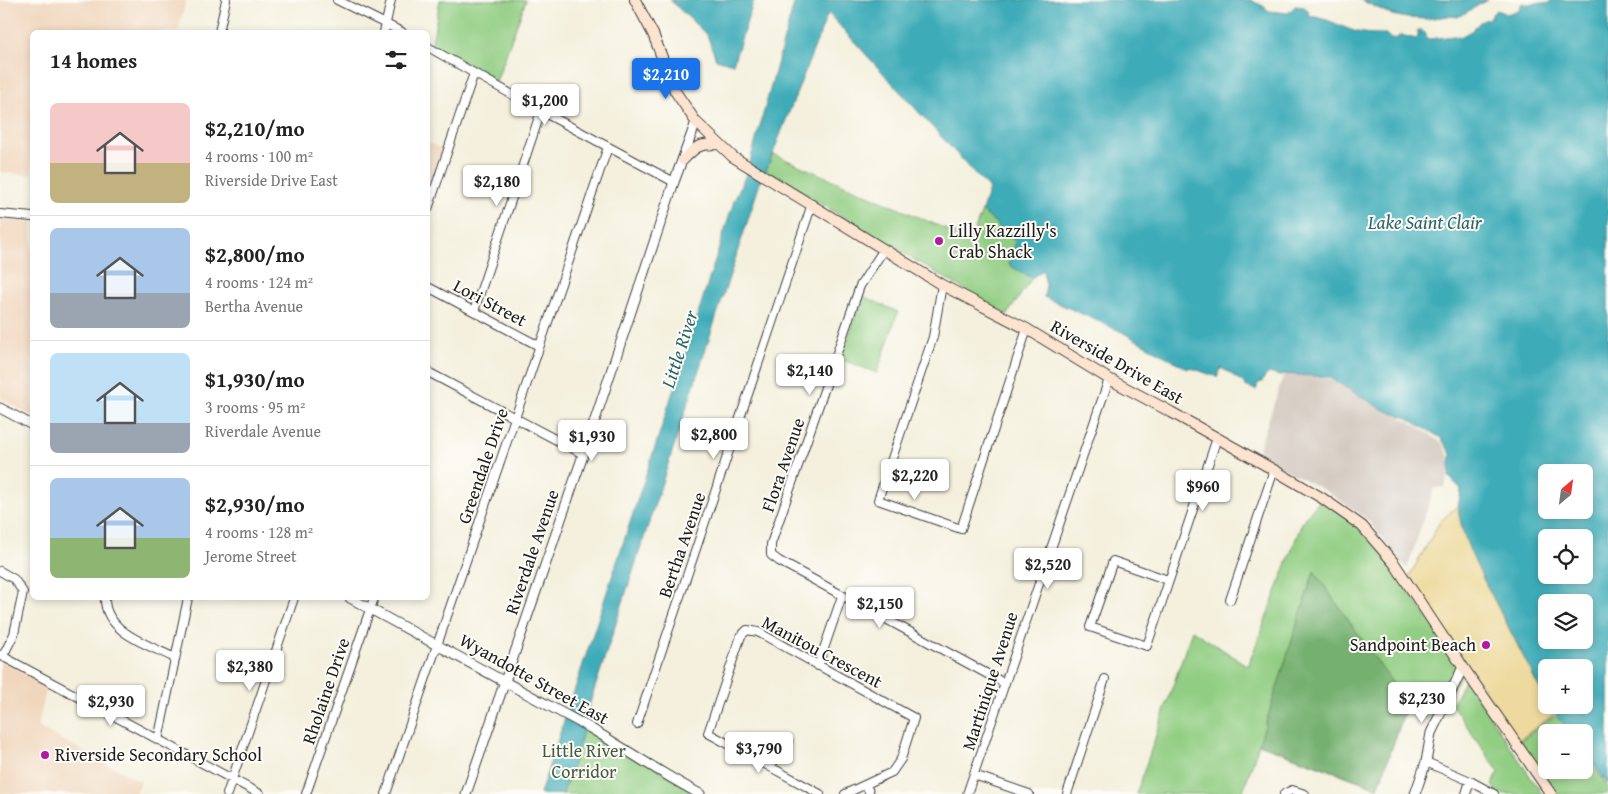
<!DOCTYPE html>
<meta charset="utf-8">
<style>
body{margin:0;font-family:"Gentium Book Plus",serif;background:#f2f2f2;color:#222;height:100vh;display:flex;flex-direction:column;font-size:19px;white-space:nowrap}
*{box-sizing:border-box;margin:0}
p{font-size:16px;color:#767676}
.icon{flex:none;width:28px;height:28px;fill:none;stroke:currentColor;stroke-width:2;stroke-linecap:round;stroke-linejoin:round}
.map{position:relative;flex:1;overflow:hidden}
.panel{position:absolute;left:30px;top:30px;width:400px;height:570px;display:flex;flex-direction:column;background:#fff;border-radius:8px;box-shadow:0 2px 8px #0003}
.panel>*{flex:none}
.needle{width:32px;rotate:29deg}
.buttons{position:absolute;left:1538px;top:464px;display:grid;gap:10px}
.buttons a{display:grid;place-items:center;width:55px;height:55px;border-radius:8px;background:#fff;box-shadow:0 2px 8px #0003;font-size:25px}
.price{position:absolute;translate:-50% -42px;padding:0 11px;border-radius:5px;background:#fff;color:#222;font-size:16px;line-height:32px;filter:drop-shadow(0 1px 2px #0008)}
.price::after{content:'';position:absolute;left:50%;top:30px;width:15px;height:11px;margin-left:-8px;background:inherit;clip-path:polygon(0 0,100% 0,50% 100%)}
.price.current{background:#1a73e8;color:#fff}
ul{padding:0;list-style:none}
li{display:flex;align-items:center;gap:15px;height:125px;padding:0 20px}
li+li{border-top:1px solid #e0e0e0}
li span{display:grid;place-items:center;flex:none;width:140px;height:100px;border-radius:8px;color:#555}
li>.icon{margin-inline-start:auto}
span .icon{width:60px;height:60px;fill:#fffc;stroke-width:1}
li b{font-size:21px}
h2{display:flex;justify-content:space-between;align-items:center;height:60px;padding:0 20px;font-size:21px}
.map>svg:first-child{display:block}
.built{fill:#f0d6bc}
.industrial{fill:#cec2b9}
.green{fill:#91cd82;stroke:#56744f}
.forest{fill:#74b070;stroke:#486646}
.sand{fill:#eeda9e;stroke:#857b5d}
.water{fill:#3cacb8;stroke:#2c646a;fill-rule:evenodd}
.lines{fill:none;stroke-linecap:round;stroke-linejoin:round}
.minor-casing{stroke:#3c3c39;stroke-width:10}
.tertiary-casing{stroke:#3c3c39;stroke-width:11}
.secondary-casing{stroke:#3c3c39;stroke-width:12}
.minor{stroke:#fff;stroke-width:8}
.tertiary{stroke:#fff;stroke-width:9}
.secondary{stroke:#fde4d1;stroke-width:10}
.poi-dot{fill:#b5179e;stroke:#fdfcf7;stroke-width:2}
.labels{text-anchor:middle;stroke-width:4;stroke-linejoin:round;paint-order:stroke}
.poi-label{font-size:18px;fill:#1c1c1c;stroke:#fdfcf7;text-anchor:start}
.street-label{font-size:18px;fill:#1c1c1c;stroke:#fdfcf7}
.park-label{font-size:18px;fill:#455a40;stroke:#fdfcf7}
.water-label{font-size:19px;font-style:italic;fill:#2c646a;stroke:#fdfcf7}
</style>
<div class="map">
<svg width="1608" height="794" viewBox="0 0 1608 794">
<rect width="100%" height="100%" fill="#fdfcf7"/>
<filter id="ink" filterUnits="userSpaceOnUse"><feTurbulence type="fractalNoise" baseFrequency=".02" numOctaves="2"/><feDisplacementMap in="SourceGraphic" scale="10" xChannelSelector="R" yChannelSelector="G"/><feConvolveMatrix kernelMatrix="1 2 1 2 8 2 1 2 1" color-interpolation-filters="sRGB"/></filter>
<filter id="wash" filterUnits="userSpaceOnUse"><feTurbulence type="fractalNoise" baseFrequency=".0096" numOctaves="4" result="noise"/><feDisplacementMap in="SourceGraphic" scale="20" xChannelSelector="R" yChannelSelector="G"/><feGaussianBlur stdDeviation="1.12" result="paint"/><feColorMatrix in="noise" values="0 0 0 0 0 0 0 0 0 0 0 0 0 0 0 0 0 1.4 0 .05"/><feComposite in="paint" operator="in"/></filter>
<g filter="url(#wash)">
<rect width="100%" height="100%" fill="#f4f0dd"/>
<path class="built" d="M0,0H186L178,32H32V175L0,172Z
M428,143L444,149L428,201Z
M0,219L32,222V416L0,398Z
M0,660L47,685L38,727L141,782L135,794H0Z"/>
<path class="industrial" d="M1284,374L1325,378L1334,381L1417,426L1442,443L1449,457L1450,464L1445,487L1434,488L1407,569L1367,519L1326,491L1257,454Z"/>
<path class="green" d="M440,0H526L496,82L431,48Z
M773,154L971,240L982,211L1016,242L1009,265L1032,278L1007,315L766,171Z
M863,296L898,312L877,373L840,359Z
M1322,498L1362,526L1464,668L1434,726L1407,705L1378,788L1259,744L1242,794H1136L1192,630L1248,666L1303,520Z
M1465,679L1542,794H1499L1492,785L1499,772L1452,705Z
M566,715L700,794H540Z
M1554,716L1564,723L1570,732H1546V770H1584V752L1608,787V794H1556L1520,741Z"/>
<path class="forest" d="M1314,571L1407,704L1378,788L1259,744Z"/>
<path class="sand" d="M1458,505L1462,527L1480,573L1546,700V705H1549L1554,714L1518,741L1409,577L1440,522Z"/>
<path class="water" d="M670,0H754L733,64L716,59L707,35Z
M795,0H1250L1263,6L1269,11L1288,13L1295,6L1304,7L1308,10L1309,16C1325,17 1339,26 1354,31C1364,34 1376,34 1386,34L1391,39H1395L1401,35L1416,39L1418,37L1417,30H1421L1426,34V39H1429L1454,36L1460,37L1471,31L1480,22L1492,17V14L1496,10L1507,14L1518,10L1522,3C1532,6 1531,2 1538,3C1544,3 1545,5 1550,2L1551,0H1608V784L1584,750V732H1571C1564,723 1555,716 1549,705H1584V668H1546V700C1531,673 1518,645 1504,618C1486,583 1463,547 1458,508C1458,502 1461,496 1461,489L1449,477L1451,454L1441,438L1407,418L1384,410L1328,377L1283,374L1280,376L1269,373L1264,378L1262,382L1258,383L1256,390L1245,386L1244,383C1236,378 1229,372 1221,368L1217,377L1189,367L1188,369L1122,332L1044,297L1046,285L1043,271H1041L1032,278L1009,265L1016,242L982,211L989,189L828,13L766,171L761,180L588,709L580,744L563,794H540L660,432L734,201L747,172ZM1546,472H1584V510H1546ZM1546,538H1584V575H1546ZM1546,602H1584V640H1546Z
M1361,0H1488L1458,17L1449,16L1426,19L1407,18L1392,15Z"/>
</g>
<g filter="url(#ink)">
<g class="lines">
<g class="minor-casing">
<path id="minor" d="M337,0L402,32
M219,32L226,0
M384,32L391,0
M428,47L541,111L674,182
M428,209L474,73
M0,214L32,217
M884,249L860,286L771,544V555L779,561L1004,683
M942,285L933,337L878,500L961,529L1027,329
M428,287L539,346
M474,311L541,111
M428,372L583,454
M0,571L14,579L23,592L14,634L3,656
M1168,580L1113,561L1090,627L1147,646L1217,438
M105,598C104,632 149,645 175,658
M1230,600L1274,470
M0,655L260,794
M818,666L842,596
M637,724L812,204
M158,740L188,598
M1426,762L1470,781L1494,794
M770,767L788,741
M974,775L1029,794
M866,785L870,794
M227,794L294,598
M306,794L374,598
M386,794L608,147
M820,794L708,733L741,636L747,630L758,632L914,718L901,759L892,772L845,794
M967,794L1109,379
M1067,794L1105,679
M1284,794L1292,790L1305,794
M1466,794L1470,781"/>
</g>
<g class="tertiary-casing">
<path id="tertiary" d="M0,408L32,425
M350,598L590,728C627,750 662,774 700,794
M466,794L589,438L674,182L696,122
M1415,794L1426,762L1431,733L1463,667"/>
</g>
<g class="secondary-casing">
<path id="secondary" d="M635,0L653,34L675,91L696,122L733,157L942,285L1027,329L1109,379L1171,412L1274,470L1322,498L1362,526L1394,563L1463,667L1551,794
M683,160C696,146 699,144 718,144"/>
</g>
<use href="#minor" class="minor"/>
<use href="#tertiary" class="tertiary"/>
<use href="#secondary" class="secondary"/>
</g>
</g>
<g class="poi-dot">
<circle cx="939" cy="241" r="5"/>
<circle cx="1486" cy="645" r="5"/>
<circle cx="45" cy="755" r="5"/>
</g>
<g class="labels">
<g class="poi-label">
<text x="949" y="237">Lilly Kazzilly's<tspan x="949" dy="21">Crab Shack</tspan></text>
<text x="1476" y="651" text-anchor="end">Sandpoint Beach</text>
<text x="55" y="761">Riverside Secondary School</text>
</g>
<g class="street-label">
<text transform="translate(490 303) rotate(28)" y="6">Lori Street</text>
<text transform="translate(1117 362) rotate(30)" y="6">Riverside Drive East</text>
<text transform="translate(783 465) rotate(-71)" y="6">Flora Avenue</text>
<text transform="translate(483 466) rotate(-71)" y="6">Greendale Drive</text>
<text transform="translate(682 545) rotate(-71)" y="6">Bertha Avenue</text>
<text transform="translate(532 552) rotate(-71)" y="6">Riverdale Avenue</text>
<text transform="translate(822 652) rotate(28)" y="6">Manitou Crescent</text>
<text transform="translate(534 679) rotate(29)" y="6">Wyandotte Street East</text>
<text transform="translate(990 681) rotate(-72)" y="6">Martinique Avenue</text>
<text transform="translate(326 691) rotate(-71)" y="6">Rholaine Drive</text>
</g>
<g class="park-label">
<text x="584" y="757">Little River<tspan x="584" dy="21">Corridor</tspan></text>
</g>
<g class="water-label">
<text x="1425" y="229">Lake Saint Clair</text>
<text transform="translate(679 349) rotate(-72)" y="7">Little River</text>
</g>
</g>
</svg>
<div class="buttons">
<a><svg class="needle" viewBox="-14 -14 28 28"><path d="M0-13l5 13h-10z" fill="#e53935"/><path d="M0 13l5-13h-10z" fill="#767676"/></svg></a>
<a><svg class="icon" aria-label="locate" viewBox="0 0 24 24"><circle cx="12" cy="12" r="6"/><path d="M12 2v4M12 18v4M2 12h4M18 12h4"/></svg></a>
<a><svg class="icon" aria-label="layers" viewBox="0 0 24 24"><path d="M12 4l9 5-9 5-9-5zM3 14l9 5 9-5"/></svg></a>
<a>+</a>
<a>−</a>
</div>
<b class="price current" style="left:666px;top:100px">$2,210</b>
<b class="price" style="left:545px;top:126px">$1,200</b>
<b class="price" style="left:497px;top:207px">$2,180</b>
<b class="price" style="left:810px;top:396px">$2,140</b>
<b class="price" style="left:714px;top:460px">$2,800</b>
<b class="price" style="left:592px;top:462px">$1,930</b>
<b class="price" style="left:915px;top:501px">$2,220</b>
<b class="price" style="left:1203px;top:512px">$960</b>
<b class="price" style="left:1048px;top:590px">$2,520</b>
<b class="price" style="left:880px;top:629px">$2,150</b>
<b class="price" style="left:250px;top:692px">$2,380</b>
<b class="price" style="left:1422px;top:724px">$2,230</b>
<b class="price" style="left:111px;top:727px">$2,930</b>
<b class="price" style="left:759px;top:774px">$3,790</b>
<section class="panel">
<h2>14 homes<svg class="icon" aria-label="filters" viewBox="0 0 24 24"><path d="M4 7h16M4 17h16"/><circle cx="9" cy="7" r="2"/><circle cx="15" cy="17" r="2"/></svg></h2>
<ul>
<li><span style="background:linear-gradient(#f6c9c9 60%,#c2b280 0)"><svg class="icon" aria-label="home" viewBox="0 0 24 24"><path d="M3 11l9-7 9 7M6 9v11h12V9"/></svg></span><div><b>$2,210/mo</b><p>4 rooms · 100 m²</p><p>Riverside Drive East</p></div></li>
<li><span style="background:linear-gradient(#a9c7e8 65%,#9aa5b1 0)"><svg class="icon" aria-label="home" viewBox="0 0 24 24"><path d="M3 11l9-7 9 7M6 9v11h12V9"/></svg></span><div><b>$2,800/mo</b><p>4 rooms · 124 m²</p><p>Bertha Avenue</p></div></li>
<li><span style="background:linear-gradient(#bfe0f5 70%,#9aa5b1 0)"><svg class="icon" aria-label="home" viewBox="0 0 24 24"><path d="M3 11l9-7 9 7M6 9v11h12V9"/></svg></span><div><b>$1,930/mo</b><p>3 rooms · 95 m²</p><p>Riverdale Avenue</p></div></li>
<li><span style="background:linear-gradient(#a9c7e8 60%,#8fb573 0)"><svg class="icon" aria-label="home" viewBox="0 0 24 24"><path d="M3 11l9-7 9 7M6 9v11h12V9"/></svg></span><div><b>$2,930/mo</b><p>4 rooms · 128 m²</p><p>Jerome Street</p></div></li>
</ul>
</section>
</div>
